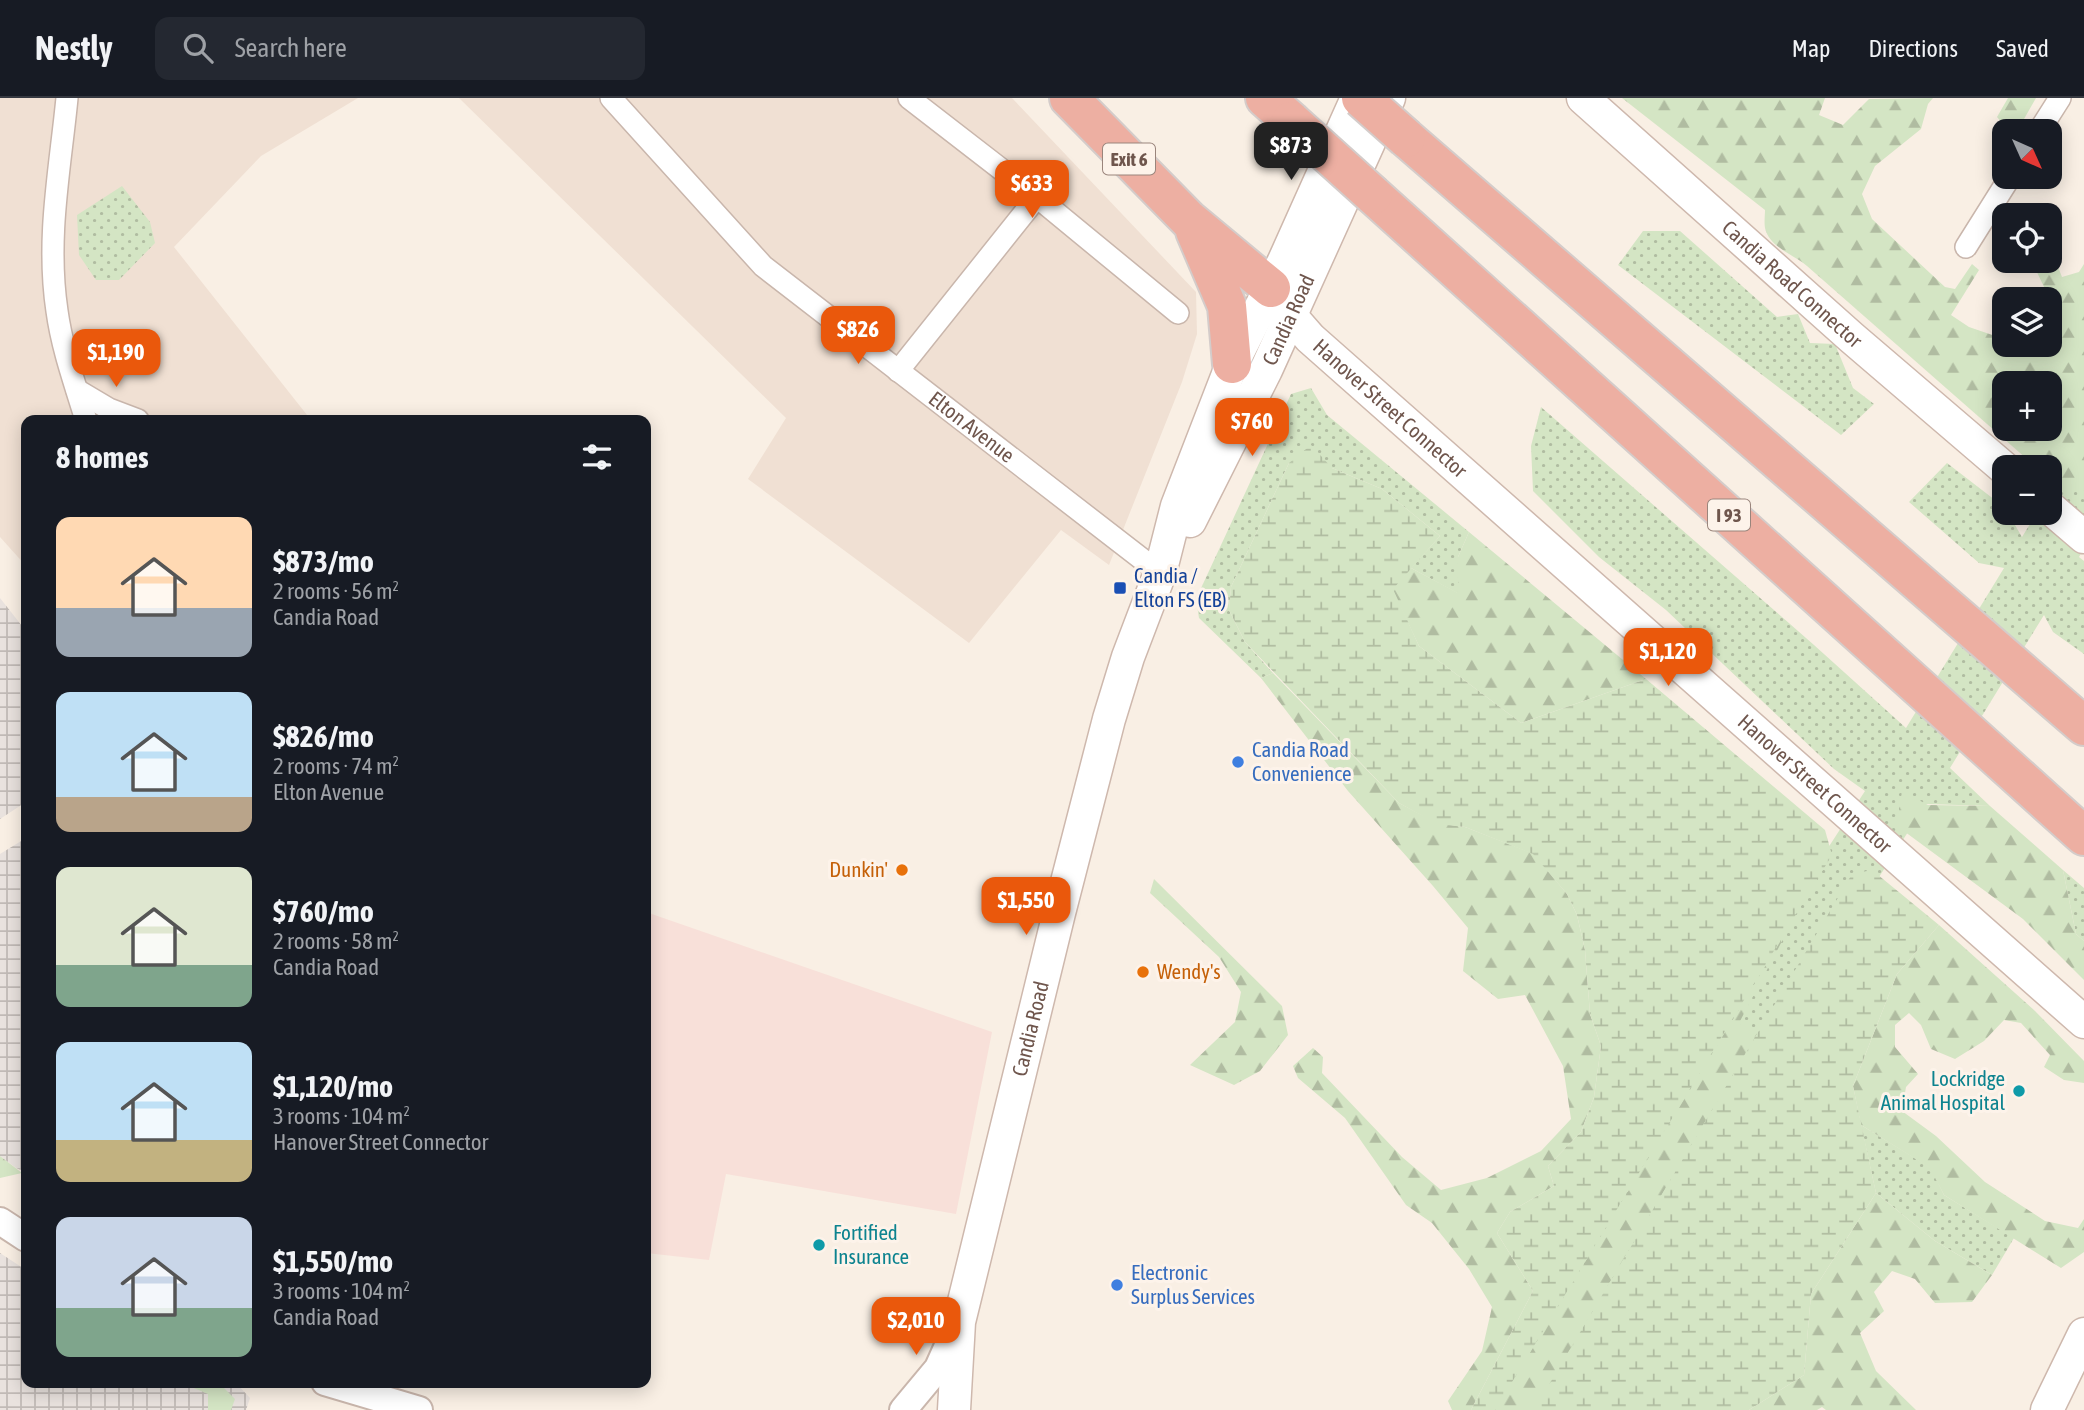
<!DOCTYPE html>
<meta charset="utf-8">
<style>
body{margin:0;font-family:"Asap Condensed",sans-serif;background:#242831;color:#f1f3f6;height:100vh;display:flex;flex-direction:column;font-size:26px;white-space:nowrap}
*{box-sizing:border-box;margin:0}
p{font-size:23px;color:#9ea1a6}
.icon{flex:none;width:38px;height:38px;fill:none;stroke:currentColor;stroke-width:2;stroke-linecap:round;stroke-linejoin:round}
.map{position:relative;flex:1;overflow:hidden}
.details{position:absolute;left:21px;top:317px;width:630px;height:973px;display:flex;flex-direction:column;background:#171b24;border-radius:14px;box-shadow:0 4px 18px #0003}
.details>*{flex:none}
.needle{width:46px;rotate:135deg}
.fabs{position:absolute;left:1992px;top:21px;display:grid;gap:14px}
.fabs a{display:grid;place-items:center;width:70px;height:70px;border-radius:14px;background:#171b24;box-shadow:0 4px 18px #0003;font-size:35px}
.price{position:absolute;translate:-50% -60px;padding:0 16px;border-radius:14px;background:#ea580c;color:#fff;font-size:23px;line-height:46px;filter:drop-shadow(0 2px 4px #0008)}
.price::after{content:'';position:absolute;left:50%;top:42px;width:21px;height:16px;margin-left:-10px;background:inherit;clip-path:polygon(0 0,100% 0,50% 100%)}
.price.selected{background:#222;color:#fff}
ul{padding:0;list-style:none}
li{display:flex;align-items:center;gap:21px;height:175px;padding:0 35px}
li span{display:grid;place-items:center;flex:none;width:196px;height:140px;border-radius:14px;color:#555}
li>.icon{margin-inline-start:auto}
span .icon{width:84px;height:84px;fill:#fffc;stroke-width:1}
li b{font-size:30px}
h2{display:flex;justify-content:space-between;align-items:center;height:84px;padding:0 35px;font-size:30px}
header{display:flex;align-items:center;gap:42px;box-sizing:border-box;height:98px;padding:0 35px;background:#171b24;border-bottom:2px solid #363941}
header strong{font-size:33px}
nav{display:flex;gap:38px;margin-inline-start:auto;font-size:24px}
.search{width:490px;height:63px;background:#242831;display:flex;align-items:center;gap:18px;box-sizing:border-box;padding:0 24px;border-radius:14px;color:#9ea1a6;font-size:26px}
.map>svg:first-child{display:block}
.residential{fill:#f0e0d3}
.commercial{fill:#f8e0d9}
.industrial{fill:url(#industrial-grid)}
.green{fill:url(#green-dots)}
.forest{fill:url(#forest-firs);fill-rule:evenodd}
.wetland{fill:url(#wetland-marsh)}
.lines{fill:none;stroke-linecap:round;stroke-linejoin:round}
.minor-casing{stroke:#c9b6ac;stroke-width:24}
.tertiary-casing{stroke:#c9b6ac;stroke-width:30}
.secondary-casing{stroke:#ceb8ad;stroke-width:35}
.motorway-casing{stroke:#d4ccca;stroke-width:42}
.minor{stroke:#fff;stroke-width:21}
.tertiary{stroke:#fff;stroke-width:26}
.secondary{stroke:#fff;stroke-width:32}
.motorway{stroke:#edafa2;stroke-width:38}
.motorway-bridge-casing{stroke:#d4ccca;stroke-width:42;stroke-linecap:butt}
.motorway-bridge{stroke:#edafa2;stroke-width:38}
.transit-dot{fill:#1a4fb4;stroke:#fdf3ea;stroke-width:2.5}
.shop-dot{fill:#3f7fe0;stroke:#fdf3ea;stroke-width:2.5}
.food-dot{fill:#e8710a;stroke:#fdf3ea;stroke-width:2.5}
.culture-dot{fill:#0f9aa8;stroke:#fdf3ea;stroke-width:2.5}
.labels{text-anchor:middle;stroke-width:6;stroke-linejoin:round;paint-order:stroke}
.shield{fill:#fdf3ea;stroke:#9a857c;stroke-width:2}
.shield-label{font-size:19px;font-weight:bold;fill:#6f564d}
.street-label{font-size:21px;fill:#6f564d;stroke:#fdf3ea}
.transit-label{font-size:21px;fill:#164399;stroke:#fdf3ea;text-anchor:start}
.shop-label{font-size:21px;fill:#366cbe;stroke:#fdf3ea;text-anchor:start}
.food-label{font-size:21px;fill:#c56008;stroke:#fdf3ea;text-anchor:end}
.culture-label{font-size:21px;fill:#0d838f;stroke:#fdf3ea;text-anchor:end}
</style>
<header>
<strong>Nestly</strong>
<div class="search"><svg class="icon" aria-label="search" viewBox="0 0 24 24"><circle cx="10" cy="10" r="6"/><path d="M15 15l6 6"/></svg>Search here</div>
<nav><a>Map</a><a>Directions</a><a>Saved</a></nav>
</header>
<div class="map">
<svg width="2084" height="1312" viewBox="0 0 2084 1312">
<defs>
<pattern id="industrial-grid" width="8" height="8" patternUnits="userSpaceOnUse" patternTransform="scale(1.75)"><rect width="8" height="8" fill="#e9e2de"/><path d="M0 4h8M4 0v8" fill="none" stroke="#c1bab6"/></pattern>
<pattern id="green-dots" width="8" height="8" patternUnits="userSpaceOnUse" patternTransform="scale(1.75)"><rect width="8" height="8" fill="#d4e5c4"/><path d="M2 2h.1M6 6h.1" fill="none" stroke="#b0bca1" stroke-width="1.8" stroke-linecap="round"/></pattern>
<pattern id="forest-firs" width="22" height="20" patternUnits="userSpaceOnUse" patternTransform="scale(1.75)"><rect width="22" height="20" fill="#d4e5c4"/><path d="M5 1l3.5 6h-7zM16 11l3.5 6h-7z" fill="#b0bca1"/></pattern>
<pattern id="wetland-marsh" width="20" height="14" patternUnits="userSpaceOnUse" patternTransform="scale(1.75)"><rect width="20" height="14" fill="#d4e5c4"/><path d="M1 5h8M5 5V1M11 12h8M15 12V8" fill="none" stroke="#b0bca1"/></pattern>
</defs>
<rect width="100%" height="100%" fill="#f9efe4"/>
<path class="residential" d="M0,0H358L261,58L174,149L311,322H26V468L0,439Z
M459,0H1012L1196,194L1197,236L1182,284L1109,467L1061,432L969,545L748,381L786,320Z"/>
<path class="commercial" d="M646,814L992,934L956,1116L726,1076L709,1162L646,1155Z"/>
<path class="industrial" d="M0,500L26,533V704L0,721Z
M26,740V1074L16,1070L0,1058V756Z
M0,1155L26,1172V1284L236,1285L250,1300L246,1312H0Z"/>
<path class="green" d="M122,88L150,124L155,145L119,182H96L79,157L77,117Z
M1643,133H1680L1777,219L1798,216L1810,245L1835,246L1853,290L1874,306L1841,337L1618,167Z
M1311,290L1327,317L1469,434L1458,459L1459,496L1411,470L1440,438L1382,391L1332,370L1289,365L1231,489L1229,512L1245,544L1273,575L1261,580L1199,520L1196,501L1291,296Z
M1541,309L1814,547L1906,630L2004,470L1979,465L1909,404L1947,365L2004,409V415H2008L2022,439L2084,338V450L2079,459L2084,463V556L2053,534L2044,517L1950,670L1990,708L1926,706L1861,807L1552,1312H1485L1811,776L1865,693L1834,671L1666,512L1599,459L1533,393L1531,348Z
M2063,772L2084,790V843L2076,836Z
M1861,1027L1931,1070L1944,1097L2014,1140L1992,1177L1935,1143L1876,1095Z"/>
<path class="forest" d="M1622,0H1825L1819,17L1843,27L1869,1L1933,0L1928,6L1921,31L1875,68L1862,96L1872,121L1945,189L1955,191L1972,166L1979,172L1951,217L1969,229L2004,241V247H2049V201H2042L2045,191L2034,168L2037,163H2049V155L2052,154L2062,179L2079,174L2084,166V393C2070,393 2060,391 2049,381V369H2036L1807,168C1793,156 1769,149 1765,130C1764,124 1765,117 1765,112ZM2004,285H2049V331H2004Z
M2008,0H2036L2020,28L2008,32L1997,19Z
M1469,434L1646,581L1521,625L1419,548L1392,491L1411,470L1458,495V459Z
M1273,575L1399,705L1437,725L1465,729L1534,756L1567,796L1577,817L1585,852L1590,916L1601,948L1594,999L1581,1034L1548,1068L1554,1088L1510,1114L1497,1135L1533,1193L1471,1312H1452L1448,1303L1482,1253L1492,1209L1469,1171L1432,1125L1406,1107L1345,1020L1298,980L1293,968L1313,950L1323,959L1322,975L1402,1059L1441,1092L1487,1080L1541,1053L1571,1021L1563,968L1525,897L1498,901L1463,873L1468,830L1433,788L1348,693L1261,580Z
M1902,693L1928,707L1990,708L2063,772L2076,836L2084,843V882L2023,821L1897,728Z
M1154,781L1282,908L1288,937L1260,973L1234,987L1190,967L1235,924L1241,894L1219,859L1150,795Z
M1791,826L1739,925L1757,936L1534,1312H1495Z
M1939,827L2035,913L2084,963V985L2064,982L2044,969L2050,957L2021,925L2004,922L1984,943L1955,961L1931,951L1921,927L1909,915L1895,927V949L1918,976L1906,989L1902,1013L1936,1038L1985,1084L2045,1123L2078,1130L2084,1121V1154L2061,1170L1944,1097L1930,1070L1861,1027L1853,988L1897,876Z
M0,1058L22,1075L0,1080Z
M1876,1095L1935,1143L1992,1177L1972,1204L1935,1205L1915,1181L1892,1173L1874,1194L1884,1213L1860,1235L1876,1273L1916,1312H1826L1822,1309L1817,1312H1749L1804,1277L1811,1196Z
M219,1285L235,1301L231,1312H208V1296L182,1285Z"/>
<path class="wetland" d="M1311,347L1332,370L1382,391L1440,438L1393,491L1419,548L1521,625L1646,581L1825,732L1832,757L1495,1312H1471L1533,1193L1497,1135L1510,1114L1554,1088L1548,1068L1581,1034L1594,999L1601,948L1590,916L1585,852L1577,817L1567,796L1533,756L1465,729L1437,726L1399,705L1245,544L1229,512L1231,489L1289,365Z
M1872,772L1939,827L1897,876L1853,988L1876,1095L1811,1196L1804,1277L1749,1312H1534L1852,776Z"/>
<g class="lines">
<g class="minor-casing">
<g id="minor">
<path d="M67,0C60,72 46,140 57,213C62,250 75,286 86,322"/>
<path id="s1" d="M611,0L763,168L1160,475"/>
<path d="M909,0L1037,99L1178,215"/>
<path d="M2039,33L2060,0"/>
<path d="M1966,149L2010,79"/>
<path d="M898,273L1037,99"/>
<path d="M77,292L109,311L138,322"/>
</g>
</g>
<g class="tertiary-casing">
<path id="tertiary" d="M0,1123L26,1140
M325,1284L419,1312
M903,1312L938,1270L955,1232"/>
</g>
<g class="secondary-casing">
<g id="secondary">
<path id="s2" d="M1583,0L1851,239L2004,370"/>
<path id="s3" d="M1271,190L1290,217L1310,240L2084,924"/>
<path d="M2049,409L2084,439"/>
<path id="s4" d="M1190,423L1266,272L1389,0"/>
<path id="s5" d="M954,1312L959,1224L1059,815L1109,621L1128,559L1160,475L1177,408L1232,266L1283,165L1357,0"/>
<path d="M2047,1312L2084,1236"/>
</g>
</g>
<g class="motorway-casing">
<path id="motorway" d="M1069,0L1189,122L1271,190
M1265,0L1291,23
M1406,40L2084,628
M1373,97L2084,738
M1195,133L1227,208L1232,266"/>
</g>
<use href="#minor" class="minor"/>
<use href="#tertiary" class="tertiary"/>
<use href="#secondary" class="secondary"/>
<use href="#motorway" class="motorway"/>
<g class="motorway-bridge-casing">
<path id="motorway-bridge" d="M1361,0L1406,40
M1291,23L1373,97"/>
</g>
<use href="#motorway-bridge" class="motorway-bridge"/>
</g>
<rect class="transit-dot" x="1113" y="483" width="14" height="14" rx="3.5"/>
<g class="shop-dot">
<circle cx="1238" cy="664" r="7"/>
<circle cx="1117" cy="1187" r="7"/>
</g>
<g class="food-dot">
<circle cx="902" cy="772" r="7"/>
<circle cx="1143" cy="874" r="7"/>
</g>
<g class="culture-dot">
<circle cx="2019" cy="993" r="7"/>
<circle cx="819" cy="1147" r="7"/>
</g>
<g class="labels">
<g class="shield">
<rect x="1103" y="45.5" width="52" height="31" rx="5"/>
<rect x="1708" y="401.5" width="42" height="31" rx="5"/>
</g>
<g class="shield-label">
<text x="1129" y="68">Exit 6</text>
<text x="1729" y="424">I 93</text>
</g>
<g class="street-label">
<text dy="7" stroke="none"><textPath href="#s2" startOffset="280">Candia Road Connector</textPath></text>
<text dy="7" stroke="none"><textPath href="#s4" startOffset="224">Candia Road</textPath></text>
<text dy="7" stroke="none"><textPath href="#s3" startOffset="170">Hanover Street Connector</textPath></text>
<text dy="7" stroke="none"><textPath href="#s1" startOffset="490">Elton Avenue</textPath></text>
<text dy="7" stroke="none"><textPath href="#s3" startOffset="737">Hanover Street Connector</textPath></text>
<text dy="7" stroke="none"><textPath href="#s5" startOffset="390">Candia Road</textPath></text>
</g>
<g class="transit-label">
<text x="1134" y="485">Candia /<tspan x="1134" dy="24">Elton FS (EB)</tspan></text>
</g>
<g class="shop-label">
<text x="1252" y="659">Candia Road<tspan x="1252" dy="24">Convenience</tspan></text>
<text x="1131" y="1182">Electronic<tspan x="1131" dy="24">Surplus Services</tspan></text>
</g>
<g class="food-label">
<text x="888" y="779">Dunkin'</text>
<text x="1157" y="881" text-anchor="start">Wendy's</text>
</g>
<g class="culture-label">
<text x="2005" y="988">Lockridge<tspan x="2005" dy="24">Animal Hospital</tspan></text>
<text x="833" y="1142" text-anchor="start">Fortified<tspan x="833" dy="24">Insurance</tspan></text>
</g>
</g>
</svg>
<div class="fabs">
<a><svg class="needle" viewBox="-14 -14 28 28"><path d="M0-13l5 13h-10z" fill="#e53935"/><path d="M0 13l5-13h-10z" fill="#9ea1a6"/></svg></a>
<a><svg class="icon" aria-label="locate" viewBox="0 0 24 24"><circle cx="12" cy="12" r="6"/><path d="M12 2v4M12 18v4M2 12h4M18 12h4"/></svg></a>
<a><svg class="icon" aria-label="layers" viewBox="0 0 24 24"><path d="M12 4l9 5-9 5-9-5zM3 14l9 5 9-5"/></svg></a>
<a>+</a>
<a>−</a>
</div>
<b class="price selected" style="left:1291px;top:84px">$873</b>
<b class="price" style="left:1032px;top:122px">$633</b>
<b class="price" style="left:858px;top:268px">$826</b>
<b class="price" style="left:116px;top:291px">$1,190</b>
<b class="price" style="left:1252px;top:360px">$760</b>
<b class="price" style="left:1668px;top:590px">$1,120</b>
<b class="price" style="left:1026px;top:839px">$1,550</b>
<b class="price" style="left:916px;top:1259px">$2,010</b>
<section class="details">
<h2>8 homes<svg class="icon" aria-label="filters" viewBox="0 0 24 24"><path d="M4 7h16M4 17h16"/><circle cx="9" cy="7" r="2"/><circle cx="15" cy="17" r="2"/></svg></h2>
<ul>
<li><span style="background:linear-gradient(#ffd9b3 65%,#9aa5b1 0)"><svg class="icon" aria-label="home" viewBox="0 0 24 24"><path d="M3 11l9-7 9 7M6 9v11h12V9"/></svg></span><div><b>$873/mo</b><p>2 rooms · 56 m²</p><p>Candia Road</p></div></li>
<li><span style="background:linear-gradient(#bfe0f5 75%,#b9a48a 0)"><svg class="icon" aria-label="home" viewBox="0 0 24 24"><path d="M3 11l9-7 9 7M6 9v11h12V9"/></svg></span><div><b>$826/mo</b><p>2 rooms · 74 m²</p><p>Elton Avenue</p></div></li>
<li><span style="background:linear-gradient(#dfe7d0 70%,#7fa58c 0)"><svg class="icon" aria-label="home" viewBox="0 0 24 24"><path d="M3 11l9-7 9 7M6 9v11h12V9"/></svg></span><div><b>$760/mo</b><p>2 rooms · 58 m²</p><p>Candia Road</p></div></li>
<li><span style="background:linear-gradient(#bfe0f5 70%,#c2b280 0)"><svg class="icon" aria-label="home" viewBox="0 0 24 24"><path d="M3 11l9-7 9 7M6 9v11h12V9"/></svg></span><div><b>$1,120/mo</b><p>3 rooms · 104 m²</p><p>Hanover Street Connector</p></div></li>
<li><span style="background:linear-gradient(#c9d6e8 65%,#7fa58c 0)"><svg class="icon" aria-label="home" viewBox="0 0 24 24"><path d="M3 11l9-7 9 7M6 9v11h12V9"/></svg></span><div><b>$1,550/mo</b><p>3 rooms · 104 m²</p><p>Candia Road</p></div></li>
</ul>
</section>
</div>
